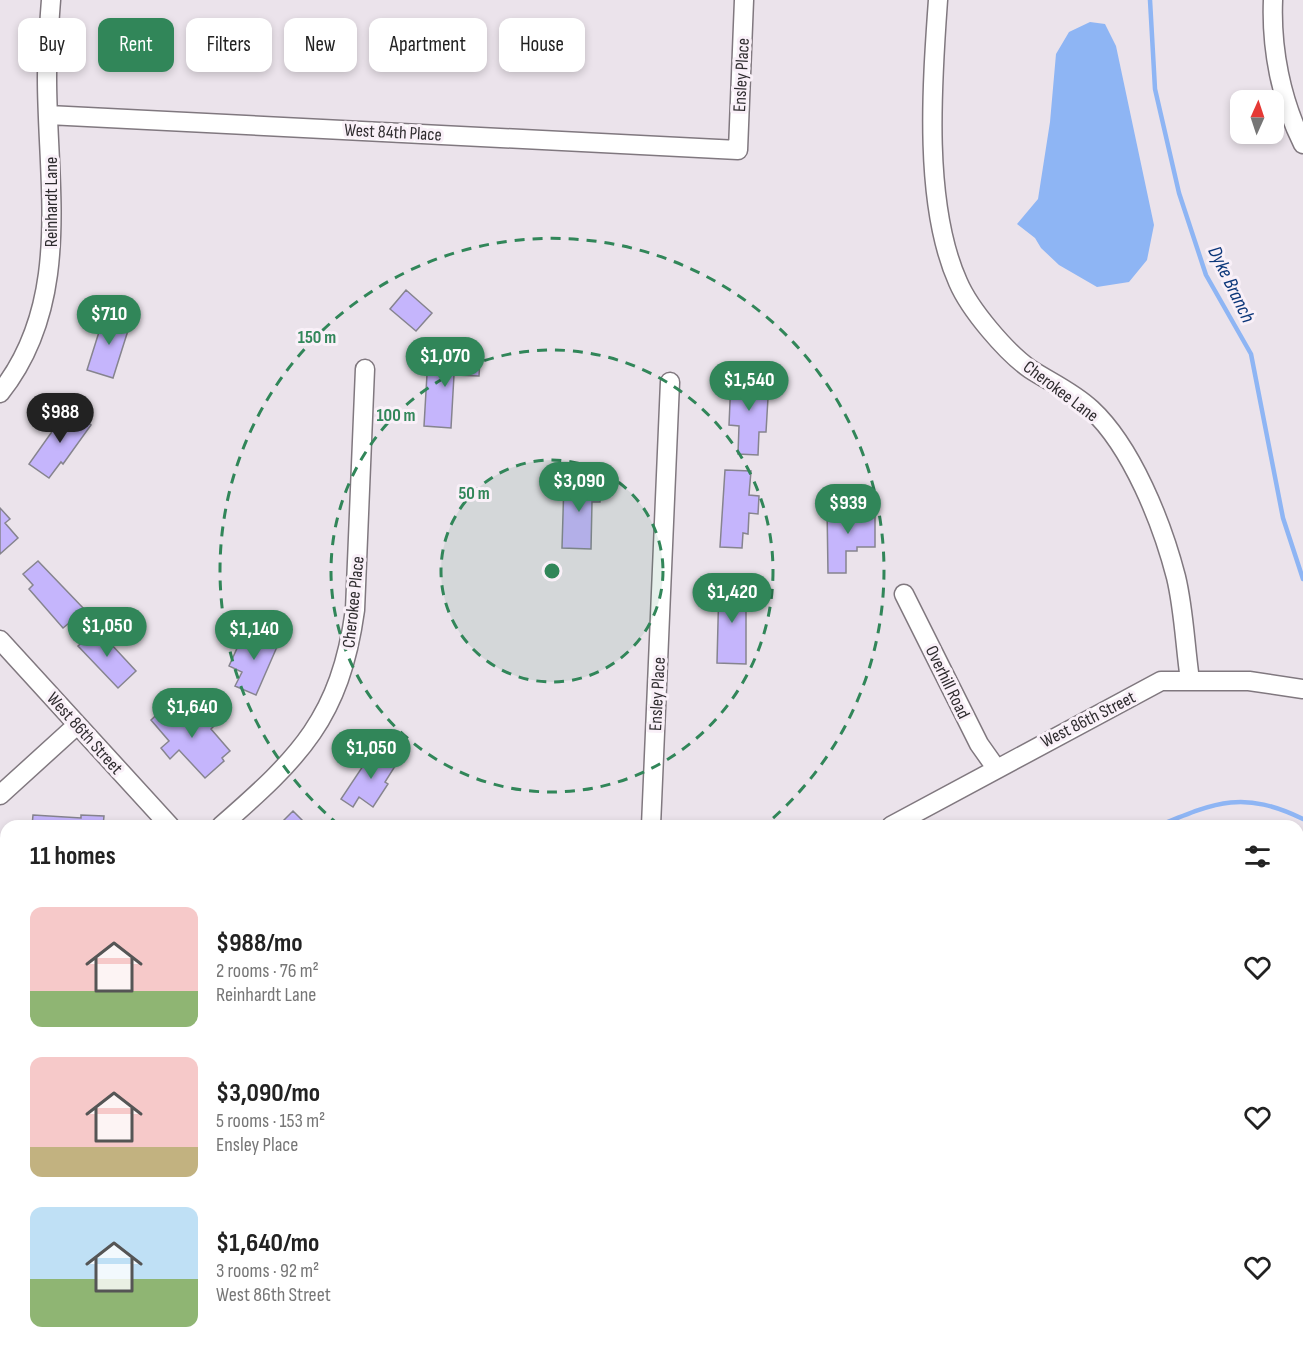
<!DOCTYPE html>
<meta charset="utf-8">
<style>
body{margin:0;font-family:"Sofia Sans Condensed",sans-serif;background:#f6f6f6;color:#222;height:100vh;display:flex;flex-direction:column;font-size:22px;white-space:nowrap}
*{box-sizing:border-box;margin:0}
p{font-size:20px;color:#767676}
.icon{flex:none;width:33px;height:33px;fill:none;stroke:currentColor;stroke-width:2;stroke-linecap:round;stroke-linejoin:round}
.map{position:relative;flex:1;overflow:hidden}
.sheet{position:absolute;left:0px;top:820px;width:1304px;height:536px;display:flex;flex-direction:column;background:#fff;border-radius:18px 18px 0 0;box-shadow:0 3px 9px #0003}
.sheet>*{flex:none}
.hud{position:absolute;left:18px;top:18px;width:600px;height:54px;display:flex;gap:12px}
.needle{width:39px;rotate:3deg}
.buttons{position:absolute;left:1230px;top:90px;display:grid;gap:12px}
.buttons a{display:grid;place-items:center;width:54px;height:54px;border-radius:12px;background:#fff;box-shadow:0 3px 9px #0003;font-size:30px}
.price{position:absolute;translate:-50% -51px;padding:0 14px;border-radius:21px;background:#318659;color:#fff;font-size:20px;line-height:39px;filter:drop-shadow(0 2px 3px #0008)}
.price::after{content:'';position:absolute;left:50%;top:36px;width:18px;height:14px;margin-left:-9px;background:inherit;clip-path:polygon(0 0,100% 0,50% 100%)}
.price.on{background:#222;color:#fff}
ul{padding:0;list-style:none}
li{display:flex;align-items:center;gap:18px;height:150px;padding:0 30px}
li span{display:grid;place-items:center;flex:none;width:168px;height:120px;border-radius:12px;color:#555}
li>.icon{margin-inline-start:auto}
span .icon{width:72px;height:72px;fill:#fffc;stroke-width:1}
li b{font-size:26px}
h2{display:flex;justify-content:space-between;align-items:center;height:72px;padding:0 30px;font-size:26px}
.tag{padding:0 21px;border-radius:12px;background:#fff;box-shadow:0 3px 9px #0003;font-size:21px;line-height:54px}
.tag.on{background:#318659;color:#fff}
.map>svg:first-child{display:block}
.water{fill:#8eb5f4}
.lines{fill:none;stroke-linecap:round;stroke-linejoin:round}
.stream{stroke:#8eb5f4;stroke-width:4.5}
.building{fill:#c5b5fc;stroke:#86848e;stroke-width:1.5}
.minor-casing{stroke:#80787f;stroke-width:21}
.minor{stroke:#fff;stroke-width:18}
.ring{fill:none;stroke:#318659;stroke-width:3;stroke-dasharray:10 8}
.labels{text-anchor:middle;stroke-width:6;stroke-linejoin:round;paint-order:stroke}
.street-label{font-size:18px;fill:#2f2c2f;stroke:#f9f0f8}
.water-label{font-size:20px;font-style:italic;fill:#0b3679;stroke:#f9f0f8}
.centre{fill:#318659;stroke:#f9f0f8;stroke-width:3}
.ring-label{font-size:18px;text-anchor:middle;font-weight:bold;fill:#318659;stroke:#f9f0f8;stroke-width:6;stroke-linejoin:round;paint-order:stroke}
</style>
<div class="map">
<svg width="1303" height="1355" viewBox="0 0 1303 1355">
<rect width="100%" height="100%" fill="#ebe3eb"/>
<path class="water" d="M1090,22L1105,24L1116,46L1154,225L1147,260L1129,282L1097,287L1059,265L1041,248L1035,238L1017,224L1038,199L1050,122L1056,54L1069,32Z"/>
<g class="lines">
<path class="stream" d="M1150,0L1155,89L1179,193L1206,275L1251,354L1283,518L1303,579
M1158,826C1216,802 1243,790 1303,819
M564,1355L565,1350"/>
</g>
<path class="building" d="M406,290L432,313L416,331L390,309Z
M105,313L131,321L113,378L87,370Z
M428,357L480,359L479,376L454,375L451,428L424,426Z
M731,379L769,381L766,432H759L758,455L738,454L739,426L729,425Z
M68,409L91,425L63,464L61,462L49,478L29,464Z
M725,470L751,471L749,495L759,496L758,514L749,513L748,534L743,533L742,548L720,547Z
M564,481L601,482L600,502H592L591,549L562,548Z
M827,506H851V512H875V547H857V551H846V573H828Z
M0,508L10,519L5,523L18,538L0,554Z
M38,561L85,610L63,628L29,589L33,585L23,574Z
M719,583L746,585V664L717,663Z
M97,629L136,671L118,688L78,646Z
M257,630L280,640L256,695L235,686L242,672L229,666L239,644L250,648Z
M170,702L191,725L206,711L217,723L211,729L230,751L222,758L224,761L205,778L179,750L170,759L161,748L169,741L151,720Z
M375,748L397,763L385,782L388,784L373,807L359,797L353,807L341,799Z
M293,811L308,826H278Z
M33,815L81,818V815L104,816L103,826H32Z
M6,869V913L2,904L0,905V871Z
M0,1190H6V1232L0,1231Z
M1298,1201H1303V1252H1298Z
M192,1350H229L226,1355H189Z
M506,1350H525L528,1355H496Z
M712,1350H734V1355H712Z
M874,1350H897L894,1355H881Z
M1065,1350H1088L1086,1355H1064Z
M1183,1350H1204L1205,1355H1183Z
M1249,1350H1293L1291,1355H1247Z"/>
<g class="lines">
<g class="minor-casing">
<path id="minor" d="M938,0C932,84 923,204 958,282C970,310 1006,352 1030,369C1050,382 1073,392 1091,409C1132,447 1162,523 1176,577C1184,610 1185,646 1190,680
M1273,0C1271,49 1281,100 1303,144
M48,115L738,150L744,0
M0,393C73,301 47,185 47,78C47,52 49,26 51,0
M904,594L979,744L996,768
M0,640L170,826
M0,795L77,725
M221,826C300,757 340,718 355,610L365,369
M651,826L670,382
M891,826L1161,681H1249L1303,689
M1298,1079L1303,1083
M0,1123L6,1124
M1298,1299L1303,1302
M281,1350L283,1355
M1138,1350L1140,1355
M386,1355L397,1350
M670,1355V1350
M958,1355L962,1350"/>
</g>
<use href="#minor" class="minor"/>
</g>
<circle cx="552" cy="571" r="111" fill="#318659" fill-opacity=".12"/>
<g class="ring">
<circle cx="552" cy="571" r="111"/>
<circle cx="552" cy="571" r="221"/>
<path d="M339 825A332 332 0 1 1 765 825"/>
</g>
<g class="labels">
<g class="street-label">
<text transform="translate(741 75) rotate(-87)" y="6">Ensley Place</text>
<text transform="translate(393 132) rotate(3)" y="6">West 84th Place</text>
<text transform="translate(51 202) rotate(-90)" y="6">Reinhardt Lane</text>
<text transform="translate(1061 391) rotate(37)" y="6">Cherokee Lane</text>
<text transform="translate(353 602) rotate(-84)" y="6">Cherokee Place</text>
<text transform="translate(948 682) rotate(64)" y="6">Overhill Road</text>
<text transform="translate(657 694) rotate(-87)" y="6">Ensley Place</text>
<text transform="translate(1088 719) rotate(-27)" y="6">West 86th Street</text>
<text transform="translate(85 733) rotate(48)" y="6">West 86th Street</text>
</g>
<g class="water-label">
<text transform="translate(1232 284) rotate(64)" y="7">Dyke Branch</text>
</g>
</g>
<circle cx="552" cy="571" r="9" class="centre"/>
<g class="ring-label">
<text x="317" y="343">150 m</text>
<text x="396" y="421">100 m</text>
<text x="474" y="499">50 m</text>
</g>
</svg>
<div class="buttons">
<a><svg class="needle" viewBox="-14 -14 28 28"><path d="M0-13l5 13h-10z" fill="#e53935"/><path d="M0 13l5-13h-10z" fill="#767676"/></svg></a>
</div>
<b class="price" style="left:109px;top:346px">$710</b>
<b class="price" style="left:445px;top:388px">$1,070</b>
<b class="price" style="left:749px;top:412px">$1,540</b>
<b class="price on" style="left:60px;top:444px">$988</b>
<b class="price" style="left:579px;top:513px">$3,090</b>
<b class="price" style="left:848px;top:535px">$939</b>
<b class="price" style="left:732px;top:624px">$1,420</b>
<b class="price" style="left:107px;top:658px">$1,050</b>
<b class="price" style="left:254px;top:661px">$1,140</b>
<b class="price" style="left:192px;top:739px">$1,640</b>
<b class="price" style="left:371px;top:780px">$1,050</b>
<div class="hud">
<a class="tag">Buy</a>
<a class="tag on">Rent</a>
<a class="tag">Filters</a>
<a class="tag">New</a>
<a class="tag">Apartment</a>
<a class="tag">House</a>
</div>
<section class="sheet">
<h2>11 homes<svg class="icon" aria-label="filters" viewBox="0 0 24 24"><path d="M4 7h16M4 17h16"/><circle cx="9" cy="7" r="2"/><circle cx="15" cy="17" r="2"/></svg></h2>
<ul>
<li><span style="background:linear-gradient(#f6c9c9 70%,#8fb573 0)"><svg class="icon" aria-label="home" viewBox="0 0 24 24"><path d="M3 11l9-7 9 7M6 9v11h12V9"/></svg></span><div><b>$988/mo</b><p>2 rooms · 76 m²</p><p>Reinhardt Lane</p></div><svg class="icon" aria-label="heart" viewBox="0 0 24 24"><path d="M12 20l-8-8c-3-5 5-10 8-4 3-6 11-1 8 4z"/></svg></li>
<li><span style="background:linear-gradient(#f6c9c9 75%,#c2b280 0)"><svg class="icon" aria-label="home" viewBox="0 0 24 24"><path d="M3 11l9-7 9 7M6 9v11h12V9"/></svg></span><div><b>$3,090/mo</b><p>5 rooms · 153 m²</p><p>Ensley Place</p></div><svg class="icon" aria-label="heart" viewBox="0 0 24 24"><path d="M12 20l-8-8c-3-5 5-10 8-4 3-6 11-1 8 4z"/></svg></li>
<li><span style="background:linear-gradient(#bfe0f5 60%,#8fb573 0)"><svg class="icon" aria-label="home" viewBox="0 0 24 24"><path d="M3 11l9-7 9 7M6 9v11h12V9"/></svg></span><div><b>$1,640/mo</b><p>3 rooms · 92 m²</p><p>West 86th Street</p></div><svg class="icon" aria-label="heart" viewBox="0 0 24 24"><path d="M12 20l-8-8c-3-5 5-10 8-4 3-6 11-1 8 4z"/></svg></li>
</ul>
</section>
</div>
